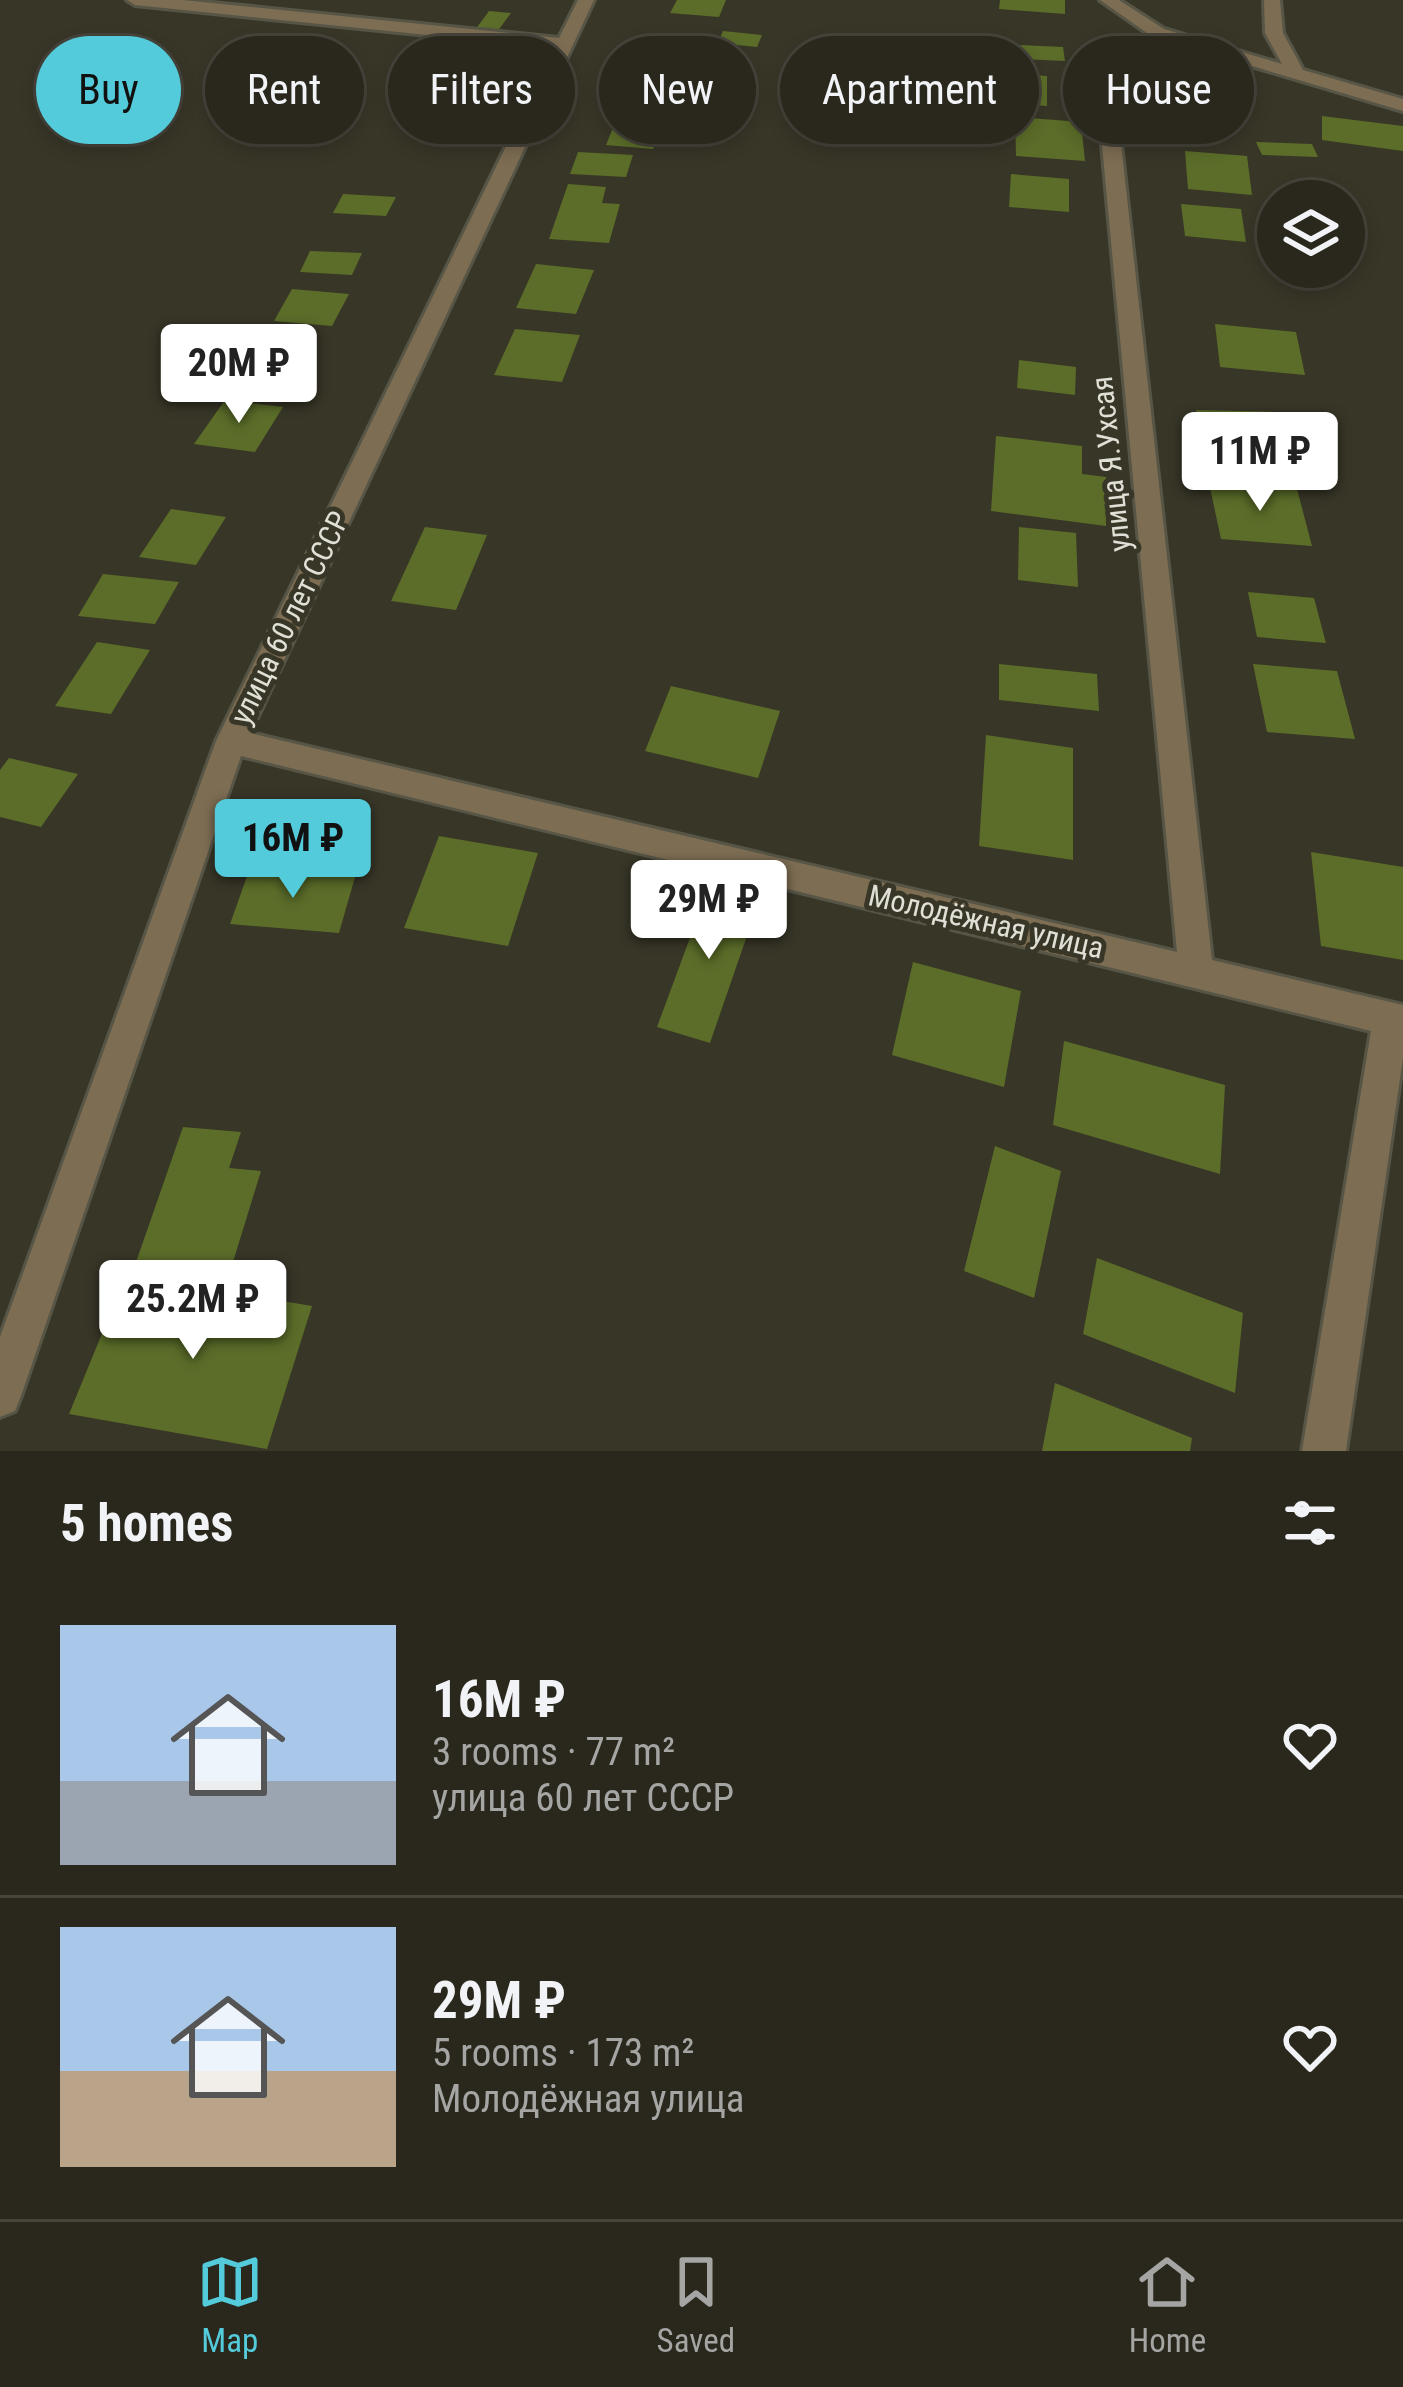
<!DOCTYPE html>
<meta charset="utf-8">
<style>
body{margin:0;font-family:"Roboto Condensed",sans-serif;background:#323026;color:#f1f3f6;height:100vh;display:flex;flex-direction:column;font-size:45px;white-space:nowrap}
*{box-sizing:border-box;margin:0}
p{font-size:39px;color:#a5a6a4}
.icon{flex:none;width:66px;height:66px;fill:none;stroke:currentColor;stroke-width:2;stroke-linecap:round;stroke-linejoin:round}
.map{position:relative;height:1451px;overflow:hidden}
.panel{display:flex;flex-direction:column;background:#2a281d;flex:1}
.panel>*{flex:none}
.top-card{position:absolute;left:36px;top:36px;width:1332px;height:108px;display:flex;gap:24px}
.controls{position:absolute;left:1257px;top:180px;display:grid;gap:24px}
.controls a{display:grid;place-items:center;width:108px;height:108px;border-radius:50%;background:#2a281d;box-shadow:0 6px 18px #0003,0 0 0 3px #46443b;font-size:60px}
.price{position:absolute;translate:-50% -102px;padding:0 27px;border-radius:12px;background:#fff;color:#222;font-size:39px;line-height:78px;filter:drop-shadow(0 3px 6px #0008)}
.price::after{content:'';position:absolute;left:50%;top:72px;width:36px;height:27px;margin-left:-18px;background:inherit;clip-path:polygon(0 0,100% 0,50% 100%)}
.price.active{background:#53cbdb;color:#111}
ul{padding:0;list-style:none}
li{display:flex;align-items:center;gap:36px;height:300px;padding:0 60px}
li+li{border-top:3px solid #46443b}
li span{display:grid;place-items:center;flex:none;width:336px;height:240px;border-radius:0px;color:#555}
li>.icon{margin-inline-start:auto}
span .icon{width:144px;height:144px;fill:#fffc;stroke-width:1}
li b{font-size:51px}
h2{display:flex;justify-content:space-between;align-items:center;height:144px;padding:0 60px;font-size:51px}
.tag{padding:0 42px;border-radius:54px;background:#2a281d;box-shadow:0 6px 18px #0003,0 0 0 3px #46443b;font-size:42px;line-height:108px}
.tag.active{background:#53cbdb;color:#111}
.dock{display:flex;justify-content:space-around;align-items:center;height:168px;border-top:3px solid #46443b;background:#2a281d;font-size:33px;color:#a5a6a4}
.dock a{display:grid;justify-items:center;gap:6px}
.dock .active{color:#53cbdb}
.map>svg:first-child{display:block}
.building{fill:#5b6d29}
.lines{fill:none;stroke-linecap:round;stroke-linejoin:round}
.minor-casing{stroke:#565546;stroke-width:6}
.minor{fill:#7d6d53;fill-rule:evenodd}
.labels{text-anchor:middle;stroke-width:10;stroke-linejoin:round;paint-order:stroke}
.street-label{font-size:30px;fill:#e1e0d6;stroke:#383627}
</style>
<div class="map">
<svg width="1403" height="1451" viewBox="0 0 1403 1451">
<rect width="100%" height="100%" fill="#383627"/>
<path class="building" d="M677,0H726L719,17L670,13Z
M1000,0H1065V14L999,9Z
M489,11L511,13L497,32L475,30Z
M723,31L762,35L757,47L718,43Z
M647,37L700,39L695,60L641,57Z
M1020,45L1063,47L1065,61L1021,59Z
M436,48L488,51L480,68L426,64Z
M995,72L1047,76V106L994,102Z
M881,80L935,83L934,97L879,93Z
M634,83L689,87L675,124L618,119Z
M1185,83L1221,86L1227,119L1191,116Z
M416,97L457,99L442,127L401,124Z
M1322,116L1403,126V151L1322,140Z
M1015,117L1081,122L1085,161L1016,156Z
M615,123L662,127L653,149L606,145Z
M1256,142L1312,144L1318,157L1262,155Z
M1185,151L1247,156L1252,195L1188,189Z
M578,152L633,155L626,177L570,174Z
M1011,174L1069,179V212L1009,207Z
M568,184L606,187L602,203L620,204L609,243L549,239Z
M343,194L396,197L386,216L333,213Z
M1181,204L1241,209L1246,242L1185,236Z
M310,251L362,253L352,275L300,272Z
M536,264L594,270L576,314L516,308Z
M292,289L349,294L332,326L274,321Z
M1215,324L1296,332L1305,375L1220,367Z
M211,326L245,329L239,338L312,344L300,366L192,356Z
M515,329L580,335L562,382L494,375Z
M1019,360L1076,367L1075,395L1017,388Z
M225,400L283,407L255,452L194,444Z
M1196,410L1278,412L1300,469L1214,467Z
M996,436L1082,446V474L1106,477V526L991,511Z
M1209,483L1297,489L1312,546L1221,539Z
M171,509L226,517L196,565L139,557Z
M425,527L487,535L456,610L391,601Z
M1019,527L1076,533L1078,587L1018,580Z
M103,574L179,582L155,624L78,616Z
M1248,592L1314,598L1326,643L1257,637Z
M97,642L150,650L111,714L55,706Z
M999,664L1097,674L1099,711L999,700Z
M1253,664L1337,671L1355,739L1267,732Z
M671,686L780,711L758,778L645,751Z
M986,735L1073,748V860L979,846Z
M9,758L78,774L41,827L0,817V770Z
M439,836L538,853L508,946L404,928Z
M1311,852L1403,867V960L1321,946Z
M250,868L355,877L339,933L230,924Z
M711,881L761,895L710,1043L657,1027Z
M913,962L1021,991L1004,1087L892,1055Z
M1064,1041L1225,1085L1220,1174L1053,1125Z
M183,1127L241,1132L229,1168L261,1171L229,1275L135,1265Z
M995,1146L1061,1171L1034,1298L964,1271Z
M1097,1258L1243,1313L1235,1393L1083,1334Z
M126,1275L312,1306L267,1449L69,1414Z
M1055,1383L1192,1438L1190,1451H1042Z"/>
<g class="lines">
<g class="minor-casing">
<path id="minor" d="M127,0H183L559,38L578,0H594L250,733L1177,952L1096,80L1147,33L1100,0H1119L1164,29L1282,64L1265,33L1264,0H1280L1283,33L1303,70L1403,99V111L1161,39L1114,81L1212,960L1403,1005V1058L1346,1451H1302L1371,1031L241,756L21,1396L15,1411L0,1417V1337L216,741L554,48L135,5Z"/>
</g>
<use href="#minor" class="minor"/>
</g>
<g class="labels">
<g class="street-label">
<text transform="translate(1111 464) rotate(-96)" y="10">улица Я.Ухсая</text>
<text transform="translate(290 618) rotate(-64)" y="10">улица 60 лет СССР</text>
<text transform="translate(986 922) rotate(13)" y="10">Молодёжная улица</text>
</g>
</g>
</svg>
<div class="controls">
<a><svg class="icon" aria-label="layers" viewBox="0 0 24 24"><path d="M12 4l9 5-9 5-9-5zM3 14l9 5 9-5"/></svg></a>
</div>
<b class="price" style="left:239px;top:426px">20M ₽</b>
<b class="price" style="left:1260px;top:514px">11M ₽</b>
<b class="price active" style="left:293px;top:901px">16M ₽</b>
<b class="price" style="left:709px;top:962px">29M ₽</b>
<b class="price" style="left:193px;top:1362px">25.2M ₽</b>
<div class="top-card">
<a class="tag active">Buy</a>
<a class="tag">Rent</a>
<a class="tag">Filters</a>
<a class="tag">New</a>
<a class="tag">Apartment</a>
<a class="tag">House</a>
</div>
</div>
<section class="panel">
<h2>5 homes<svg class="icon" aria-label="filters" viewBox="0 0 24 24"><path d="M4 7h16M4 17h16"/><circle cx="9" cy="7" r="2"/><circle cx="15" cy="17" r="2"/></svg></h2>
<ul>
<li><span style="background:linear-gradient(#a9c7e8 65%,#9aa5b1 0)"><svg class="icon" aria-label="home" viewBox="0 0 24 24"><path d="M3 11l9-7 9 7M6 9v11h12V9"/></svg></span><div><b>16M ₽</b><p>3 rooms · 77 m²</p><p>улица 60 лет СССР</p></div><svg class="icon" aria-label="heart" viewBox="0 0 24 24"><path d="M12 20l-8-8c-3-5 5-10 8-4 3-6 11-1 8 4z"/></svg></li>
<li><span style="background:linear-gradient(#a9c7e8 60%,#b9a48a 0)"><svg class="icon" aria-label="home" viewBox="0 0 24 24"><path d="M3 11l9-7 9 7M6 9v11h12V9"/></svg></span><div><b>29M ₽</b><p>5 rooms · 173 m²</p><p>Молодёжная улица</p></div><svg class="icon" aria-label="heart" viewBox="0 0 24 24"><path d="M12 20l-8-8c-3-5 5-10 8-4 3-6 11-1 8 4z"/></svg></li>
</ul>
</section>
<nav class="dock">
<a class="active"><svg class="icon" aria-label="map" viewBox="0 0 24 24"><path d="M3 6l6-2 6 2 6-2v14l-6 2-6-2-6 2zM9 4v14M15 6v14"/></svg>Map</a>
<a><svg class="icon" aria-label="saved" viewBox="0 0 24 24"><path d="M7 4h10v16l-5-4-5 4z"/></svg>Saved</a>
<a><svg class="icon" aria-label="home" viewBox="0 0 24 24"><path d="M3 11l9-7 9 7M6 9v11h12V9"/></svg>Home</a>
</nav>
